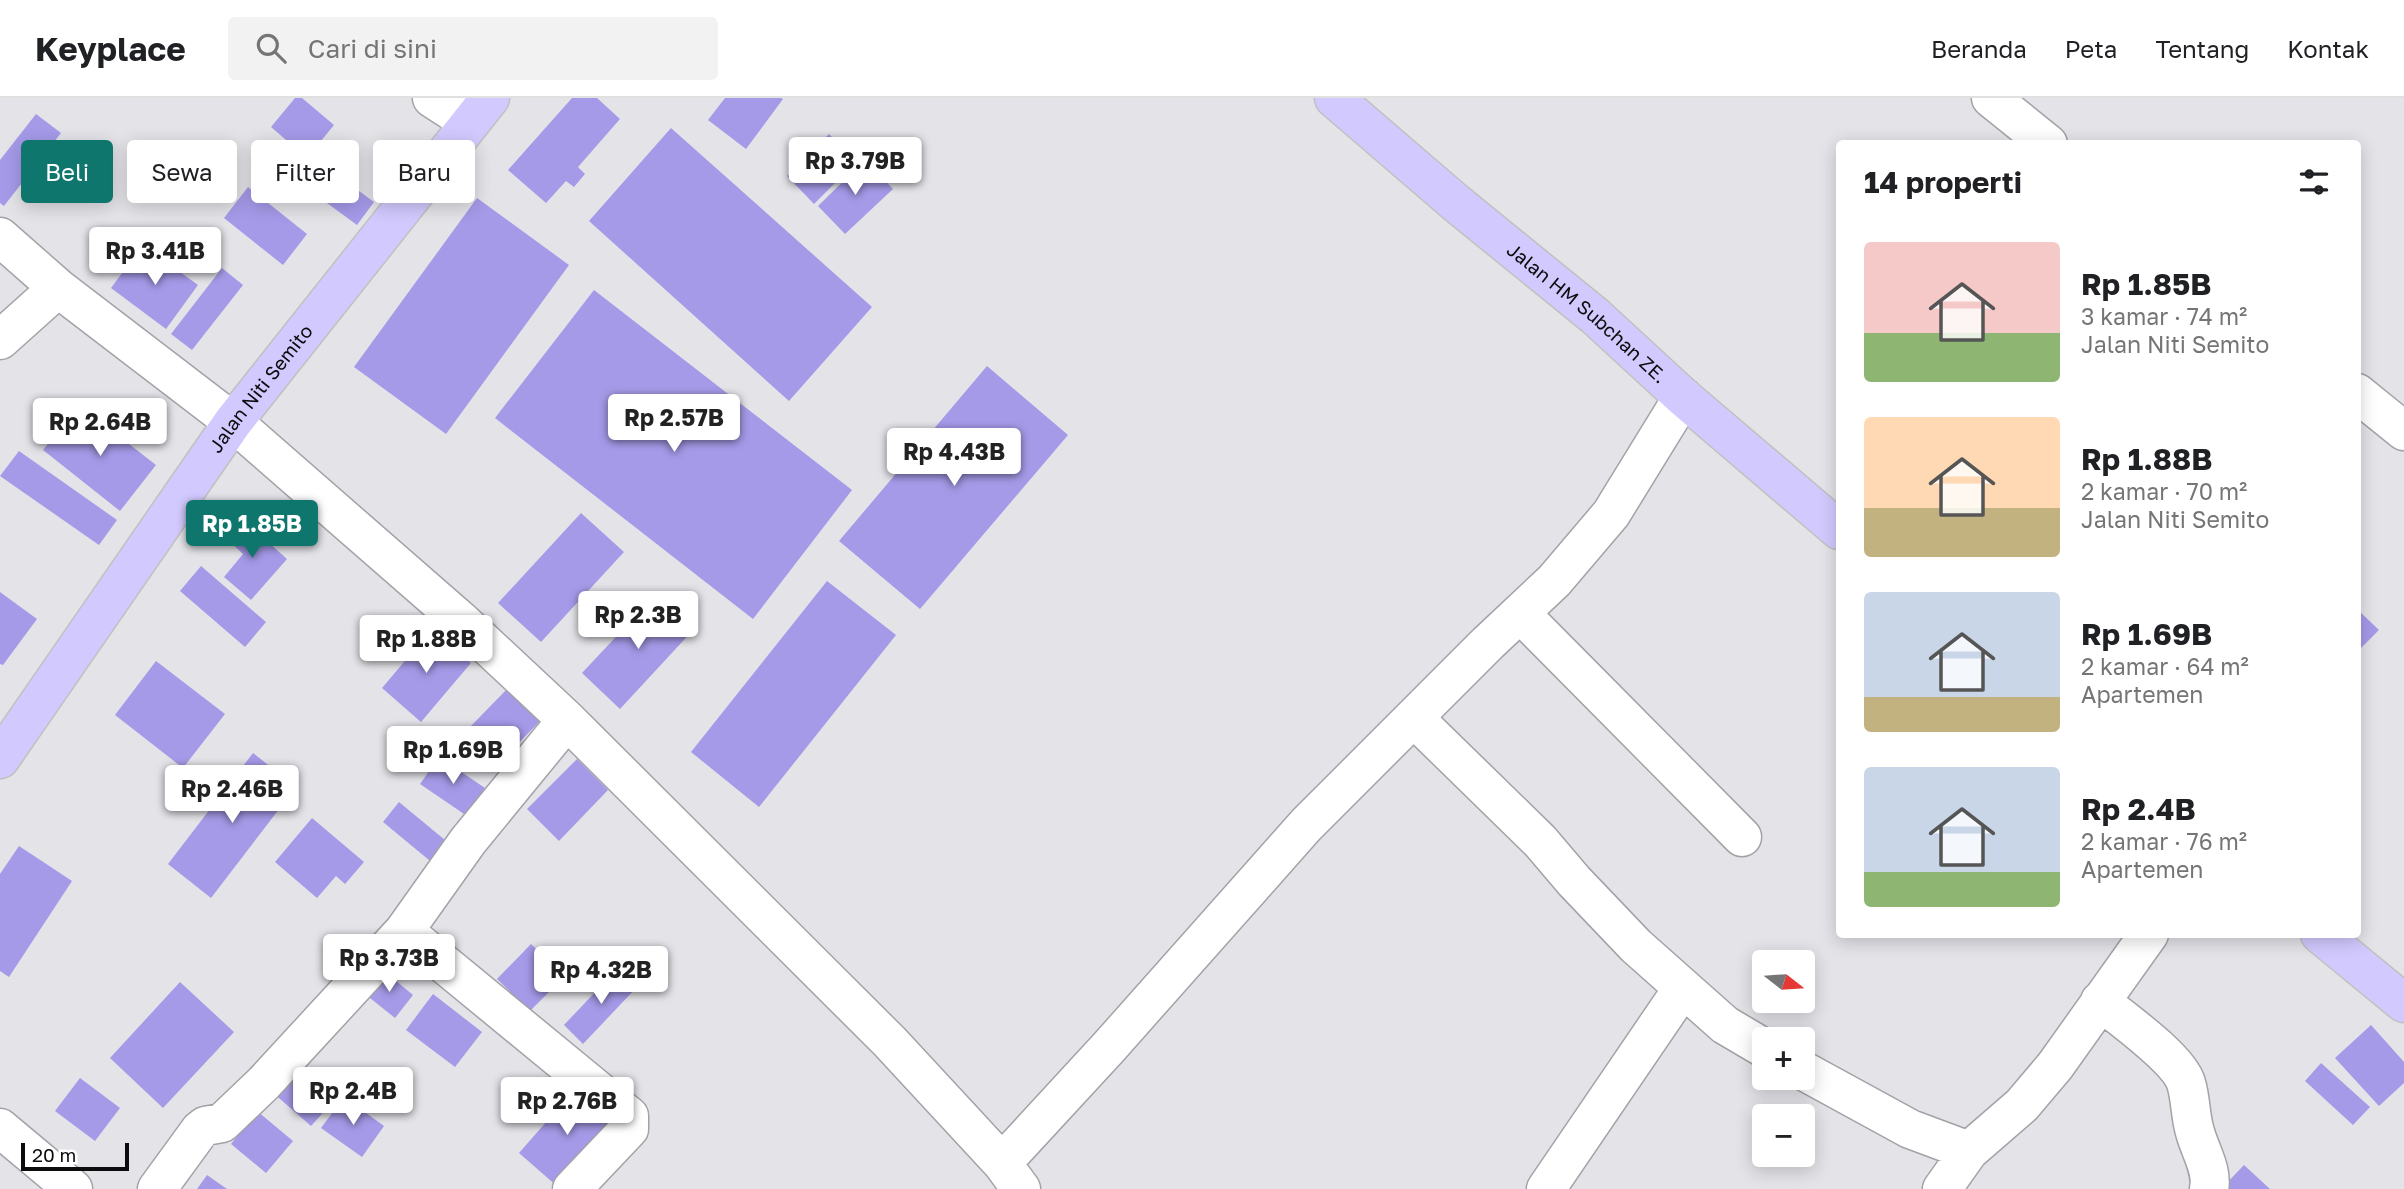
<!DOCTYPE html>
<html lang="id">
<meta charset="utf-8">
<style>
body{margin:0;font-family:"Golos Text",sans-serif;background:#f2f2f2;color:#202124;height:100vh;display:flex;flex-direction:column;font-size:26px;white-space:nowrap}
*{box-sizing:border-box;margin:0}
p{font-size:23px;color:#757577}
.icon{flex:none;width:38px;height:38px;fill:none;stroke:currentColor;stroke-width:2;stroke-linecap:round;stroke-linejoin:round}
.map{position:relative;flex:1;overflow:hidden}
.side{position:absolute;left:1836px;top:42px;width:525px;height:798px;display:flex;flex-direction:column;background:#fff;border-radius:7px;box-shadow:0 4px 18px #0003}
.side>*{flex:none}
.guide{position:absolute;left:21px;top:42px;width:665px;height:63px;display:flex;gap:14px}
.needle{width:46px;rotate:107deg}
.controls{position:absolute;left:1752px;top:852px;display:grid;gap:14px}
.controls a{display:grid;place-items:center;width:63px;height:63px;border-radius:7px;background:#fff;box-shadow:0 4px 18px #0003;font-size:35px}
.scale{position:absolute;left:21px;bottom:18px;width:108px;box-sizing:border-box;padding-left:7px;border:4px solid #0c0b0d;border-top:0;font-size:19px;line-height:24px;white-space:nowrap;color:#0c0b0d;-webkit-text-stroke:5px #fff;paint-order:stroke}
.price{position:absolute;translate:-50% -60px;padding:0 16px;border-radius:7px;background:#fff;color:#222;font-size:23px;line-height:46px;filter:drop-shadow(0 2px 4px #0008)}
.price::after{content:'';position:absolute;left:50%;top:42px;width:21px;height:16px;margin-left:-10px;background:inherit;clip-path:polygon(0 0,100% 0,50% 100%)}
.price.active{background:#0f766e;color:#fff}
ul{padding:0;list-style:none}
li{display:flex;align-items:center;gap:21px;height:175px;padding:0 28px}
li span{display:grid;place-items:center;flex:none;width:196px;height:140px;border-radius:7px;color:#555}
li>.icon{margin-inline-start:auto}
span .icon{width:84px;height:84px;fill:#fffc;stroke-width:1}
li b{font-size:30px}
h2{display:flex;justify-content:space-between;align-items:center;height:84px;padding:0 28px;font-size:30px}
.pill{padding:0 24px;border-radius:7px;background:#fff;box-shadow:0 4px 18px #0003;font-size:24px;line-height:63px}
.pill.active{background:#0f766e;color:#fff}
header{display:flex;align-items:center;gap:42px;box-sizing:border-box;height:98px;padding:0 35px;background:#fff;border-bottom:2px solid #e0e0e0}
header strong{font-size:33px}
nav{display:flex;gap:38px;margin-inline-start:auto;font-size:24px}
.search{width:490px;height:63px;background:#f2f2f2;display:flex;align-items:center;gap:18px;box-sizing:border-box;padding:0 24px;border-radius:7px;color:#757577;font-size:26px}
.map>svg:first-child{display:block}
.building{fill:#a59ae8}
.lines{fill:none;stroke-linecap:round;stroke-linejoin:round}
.minor-casing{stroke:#a3a2a7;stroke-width:41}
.major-casing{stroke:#c0c0c0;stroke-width:41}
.minor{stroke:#fff;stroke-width:38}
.major{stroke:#d2cafe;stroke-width:38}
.labels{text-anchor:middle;stroke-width:6;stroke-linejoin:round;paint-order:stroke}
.street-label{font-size:19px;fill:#0c0b0d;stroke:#fff}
</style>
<header>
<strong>Keyplace</strong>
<div class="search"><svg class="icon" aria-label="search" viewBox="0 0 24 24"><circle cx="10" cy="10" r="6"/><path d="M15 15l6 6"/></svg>Cari di sini</div>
<nav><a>Beranda</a><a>Peta</a><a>Tentang</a><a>Kontak</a></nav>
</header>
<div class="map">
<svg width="2404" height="1091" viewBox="0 0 2404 1091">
<rect width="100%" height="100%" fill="#e3e3e8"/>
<path class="building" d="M295,0H302L334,27L307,60L271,29Z
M572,0H597L620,21L578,69L585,76L574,89L566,83L546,105L508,72Z
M725,0H781L783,1L746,51L708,22Z
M36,16L61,35L4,108L0,105V62Z
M671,30L872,209L789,303L589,123Z
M829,36L856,64L814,106L787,78Z
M314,60L374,104L357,127L297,83Z
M865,62L893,91L845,136L818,108Z
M248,89L307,136L283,167L224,120Z
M477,100L569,167L446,336L354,269Z
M143,147L198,187L166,231L111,190Z
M222,170L243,187L192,252L171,236Z
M594,192L852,392L753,521L495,320Z
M987,268L1068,337L920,511L839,443Z
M79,307L156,367L120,413L43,352Z
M19,353L117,422L99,447L0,378Z
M581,415L624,454L541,544L498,505Z
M241,420L287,461L251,502L224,479L243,456L225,439Z
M201,468L266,524L245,549L180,493Z
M827,483L896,537L759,709L691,654Z
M0,494L37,521L3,567L0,566Z
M657,495L695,530L620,611L582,575Z
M2357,511L2379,532L2357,554Z
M432,531L471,565L421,624L382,590Z
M156,563L225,616L183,670L115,617Z
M509,589L542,621L504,660L471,628Z
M253,655L296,689L211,800L168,766Z
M439,659L485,690L467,718L420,686Z
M577,661L608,692L559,743L527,711Z
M399,704L451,747L435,767L383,724Z
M312,720L364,764L345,786L336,778L317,800L275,764Z
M19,748L72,783L9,879L0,873V776Z
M531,846L565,878L530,913L497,881Z
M619,869L638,888L583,946L564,927Z
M384,873L413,897L395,920L365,896Z
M180,884L234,934L163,1010L110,960Z
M433,896L482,934L455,969L406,932Z
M2371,927L2404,964V985L2379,1008L2335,960Z
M300,963L339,997L311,1028L272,994Z
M2321,965L2370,1009L2353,1027L2305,983Z
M80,980L120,1010L95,1043L55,1013Z
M576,990L615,1024L558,1089L519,1055Z
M344,999L384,1028L362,1059L321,1030Z
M257,1013L293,1043L266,1075L231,1046Z
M2244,1067L2270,1091H2221Z
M207,1077L227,1091H197Z"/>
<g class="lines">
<g class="minor-casing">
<path id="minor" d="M432,0L469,24
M1991,0L2048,46
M0,139L58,190L233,324L460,522L567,622L890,944L1002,1065L1021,1091
M0,242L58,190
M2357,295L2404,333
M1520,515L1742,739
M1415,621L1540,743L1574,783L1636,848L1725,927L1764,950
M404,833L629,1018V1031L572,1091
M2100,903C2122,921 2178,960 2186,985C2191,1001 2190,1018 2195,1034C2200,1053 2213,1072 2209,1091
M1802,972L1910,1031L1969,1053
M0,1030L73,1091
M1002,1065L1109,949L1306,727L1488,545L1554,483L1611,416L1683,299
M157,1091L200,1032L205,1028L222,1025L264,985L404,833L468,743L567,622
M1546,1091L1683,890
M1942,1091L1969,1053L2022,1007L2055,968L2149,836"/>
</g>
<g class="major-casing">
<g id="major">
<path id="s1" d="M1334,0L1456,105L1595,218L1683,299L1839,432"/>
<path id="s2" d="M0,661L233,324L490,0"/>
<path d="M2320,836L2404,905"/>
</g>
</g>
<use href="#minor" class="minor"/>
<use href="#major" class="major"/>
</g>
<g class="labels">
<g class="street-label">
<text dy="7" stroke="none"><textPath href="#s1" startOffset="332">Jalan HM Subchan ZE.</textPath></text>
<text dy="7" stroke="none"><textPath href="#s2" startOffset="453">Jalan Niti Semito</textPath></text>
</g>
</g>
</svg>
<div class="controls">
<a><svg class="needle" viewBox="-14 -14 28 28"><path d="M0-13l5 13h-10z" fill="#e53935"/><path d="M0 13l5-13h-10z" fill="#757577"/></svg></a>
<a>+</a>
<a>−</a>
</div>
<div class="scale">20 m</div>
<b class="price" style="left:855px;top:99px">Rp 3.79B</b>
<b class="price" style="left:155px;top:189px">Rp 3.41B</b>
<b class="price" style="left:674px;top:356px">Rp 2.57B</b>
<b class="price" style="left:100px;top:360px">Rp 2.64B</b>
<b class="price" style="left:954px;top:390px">Rp 4.43B</b>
<b class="price active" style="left:252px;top:462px">Rp 1.85B</b>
<b class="price" style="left:638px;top:553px">Rp 2.3B</b>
<b class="price" style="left:426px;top:577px">Rp 1.88B</b>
<b class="price" style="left:453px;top:688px">Rp 1.69B</b>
<b class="price" style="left:232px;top:727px">Rp 2.46B</b>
<b class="price" style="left:389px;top:896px">Rp 3.73B</b>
<b class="price" style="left:601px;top:908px">Rp 4.32B</b>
<b class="price" style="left:353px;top:1029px">Rp 2.4B</b>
<b class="price" style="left:567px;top:1039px">Rp 2.76B</b>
<div class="guide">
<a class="pill active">Beli</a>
<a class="pill">Sewa</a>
<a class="pill">Filter</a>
<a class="pill">Baru</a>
</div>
<section class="side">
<h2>14 properti<svg class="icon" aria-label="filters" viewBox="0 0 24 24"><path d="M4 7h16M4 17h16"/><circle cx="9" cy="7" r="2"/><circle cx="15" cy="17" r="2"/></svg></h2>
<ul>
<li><span style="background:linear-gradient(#f6c9c9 65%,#8fb573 0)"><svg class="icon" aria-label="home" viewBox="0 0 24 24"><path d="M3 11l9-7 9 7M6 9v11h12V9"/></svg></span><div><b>Rp 1.85B</b><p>3 kamar · 74 m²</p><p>Jalan Niti Semito</p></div></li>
<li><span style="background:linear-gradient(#ffd9b3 65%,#c2b280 0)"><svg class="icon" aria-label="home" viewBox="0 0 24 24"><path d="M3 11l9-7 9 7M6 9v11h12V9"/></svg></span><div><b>Rp 1.88B</b><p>2 kamar · 70 m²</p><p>Jalan Niti Semito</p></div></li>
<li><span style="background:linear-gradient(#c9d6e8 75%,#c2b280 0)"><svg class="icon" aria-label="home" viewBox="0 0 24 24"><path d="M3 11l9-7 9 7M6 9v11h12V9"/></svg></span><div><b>Rp 1.69B</b><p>2 kamar · 64 m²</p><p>Apartemen</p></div></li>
<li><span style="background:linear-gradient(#c9d6e8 75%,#8fb573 0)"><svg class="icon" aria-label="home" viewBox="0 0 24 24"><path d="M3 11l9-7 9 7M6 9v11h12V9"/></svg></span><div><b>Rp 2.4B</b><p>2 kamar · 76 m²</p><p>Apartemen</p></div></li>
</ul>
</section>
</div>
